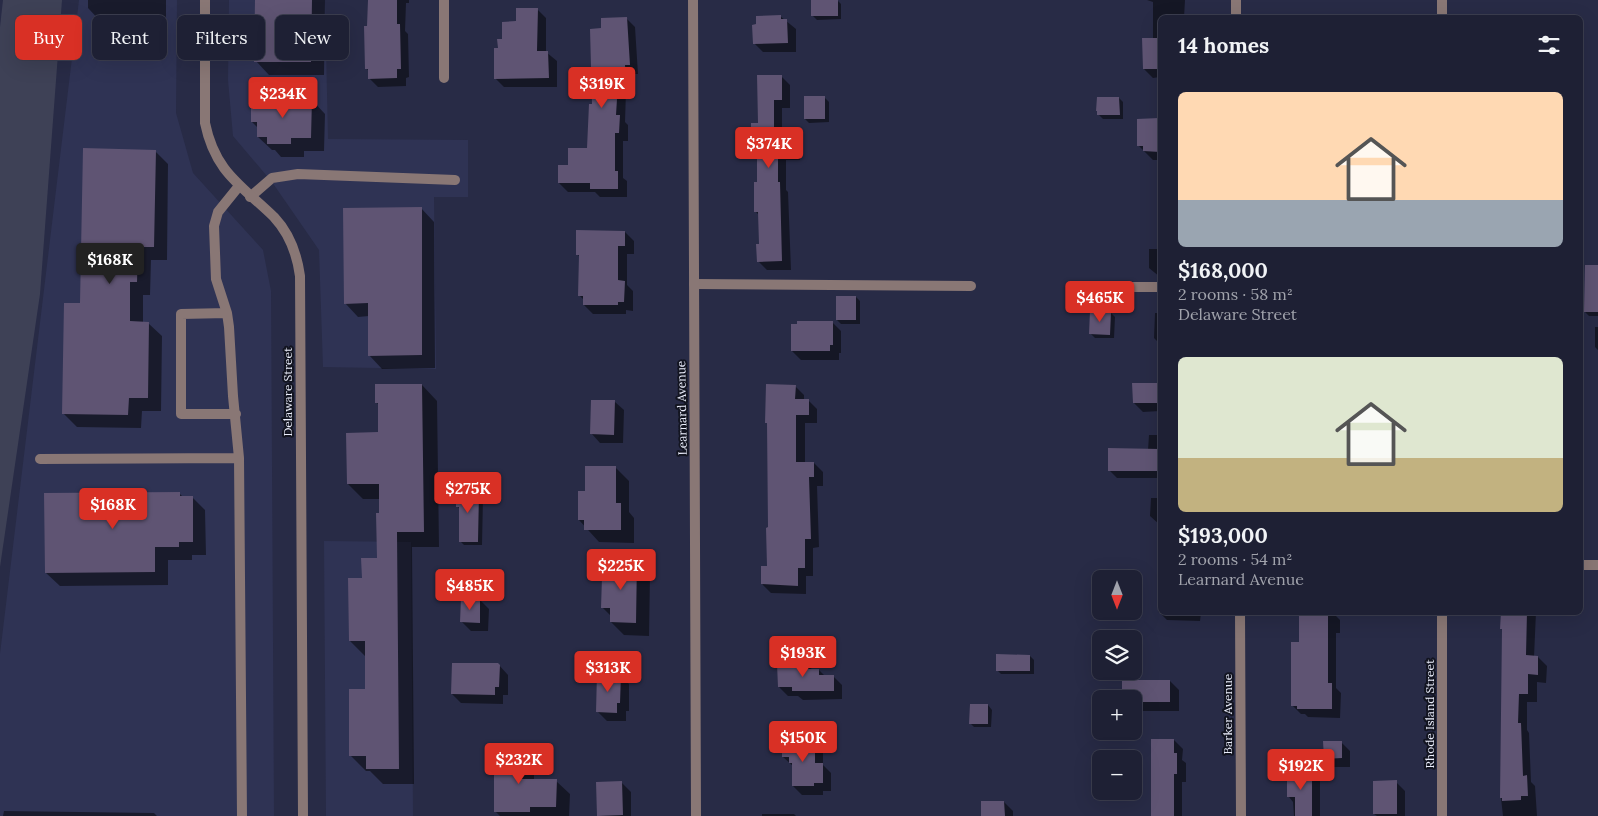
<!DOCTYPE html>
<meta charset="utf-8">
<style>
body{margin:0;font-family:Lora,serif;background:#2b2d40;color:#f1f3f6;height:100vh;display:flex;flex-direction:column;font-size:19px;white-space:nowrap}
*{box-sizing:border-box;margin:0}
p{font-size:16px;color:#a1a3ac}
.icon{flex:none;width:28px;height:28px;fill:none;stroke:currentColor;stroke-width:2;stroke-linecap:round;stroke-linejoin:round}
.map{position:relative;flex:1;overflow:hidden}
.sheet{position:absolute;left:1158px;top:15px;width:425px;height:600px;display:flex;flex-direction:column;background:#1e2034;border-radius:8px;box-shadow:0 5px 20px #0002,0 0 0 1px #3c3e4f}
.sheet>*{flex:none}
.banner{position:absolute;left:15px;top:15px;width:475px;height:45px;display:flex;gap:10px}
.needle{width:32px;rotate:180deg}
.buttons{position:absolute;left:1092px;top:570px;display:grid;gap:10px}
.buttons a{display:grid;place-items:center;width:50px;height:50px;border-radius:8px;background:#1e2034;box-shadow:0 5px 20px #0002,0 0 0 1px #3c3e4f;font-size:25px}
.price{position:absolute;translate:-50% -42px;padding:0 11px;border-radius:5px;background:#d93025;color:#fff;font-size:16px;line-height:32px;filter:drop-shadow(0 1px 2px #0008)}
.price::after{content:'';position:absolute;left:50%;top:30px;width:15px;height:11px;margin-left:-8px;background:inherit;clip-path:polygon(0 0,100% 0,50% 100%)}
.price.selected{background:#222;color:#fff}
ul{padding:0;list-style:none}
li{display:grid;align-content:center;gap:10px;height:265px;padding:0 20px}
li span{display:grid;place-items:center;height:155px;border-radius:8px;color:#555}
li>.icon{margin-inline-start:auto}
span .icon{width:90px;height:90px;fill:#fffc;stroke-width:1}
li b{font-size:21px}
h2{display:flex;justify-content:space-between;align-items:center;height:60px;padding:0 20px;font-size:21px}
.tag{padding:0 18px;border-radius:8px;background:#1e2034;box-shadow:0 5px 20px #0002,0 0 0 1px #3c3e4f;font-size:18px;line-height:45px}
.tag.selected{background:#d93025;color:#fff}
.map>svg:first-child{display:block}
.built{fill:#2f3354}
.green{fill:#3e4156}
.shadow{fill:#0007}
.building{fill:#5f5473}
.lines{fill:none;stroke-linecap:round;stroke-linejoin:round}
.service{stroke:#897775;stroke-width:10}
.minor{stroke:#897775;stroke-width:10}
.tertiary{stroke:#897775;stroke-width:10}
.labels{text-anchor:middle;stroke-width:4;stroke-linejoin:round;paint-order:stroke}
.street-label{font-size:12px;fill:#eceffd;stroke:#131521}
</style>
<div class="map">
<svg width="1598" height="816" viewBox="0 0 1598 816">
<rect width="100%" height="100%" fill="#282b46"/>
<path class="built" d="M79,0H177L176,113L193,173L263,250L271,291L274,816H0V654Z
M229,0H325L328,139L468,140V197H434L436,369L323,367L319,250L272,182L233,136L228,80Z
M324,541L411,542L413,816H326Z"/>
<path class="green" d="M3,0H62L40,294L0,567V27Z"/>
<path class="shadow" d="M88,0H166V23L101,22L88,8Z
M256,0H325L324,75H269L256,61Z
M369,0H409V3H406L405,31L408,34L409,77L406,78V86L378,87L369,78V71L366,68Z
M837,0L841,4V19L817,20L813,16Z
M1147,0H1185L1184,18H1160V77L1153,78L1144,69L1153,39V2Z
M537,9L546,18V52L557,61V87H504L495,78L499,49L517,22Z
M780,16L796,29V52H763L754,43Z
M626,18L635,27L638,74H634V91H626L625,122L628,125V141H623V178L627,181V197H600L595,192H568L559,183L569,166L588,149L602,30Z
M781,76L790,85V108H782V133H791L800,142V160H786V190L788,192L791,270H767L758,261L760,245L759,215L756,212L758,184V155L753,150L759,124Z
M825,98L829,102V122L809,123L805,119Z
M1119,98L1123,102V119H1103L1099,115Z
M312,100L325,114L324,151H304V157H281L275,150H272L258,137V128L252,122Z
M1158,120L1160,122V213L1157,210V160H1153L1138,145Z
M155,151L168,164L167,260H151L150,295H143V323H148L162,336L161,411H142L141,428L77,427L63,413L82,304Z
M421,208L434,222L435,368L382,369L369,355V316L358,317L345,303Z
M625,232L634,241V254H627V285L633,291V311L626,310V314H593L584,305V300L579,295L580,257L577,254Z
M1149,249H1160V277L1149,268Z
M1598,285V316H1589L1585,312Z
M856,297L860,301V324H841L837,320Z
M1111,313L1115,317L1114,338H1095L1091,334Z
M1155,313H1160V344L1154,338Z
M832,322L841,331V353H839V360H801L792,351Z
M1595,327H1598V350L1595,347Z
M1160,384V411L1143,412L1134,403Z
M422,385L437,401L439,547H412L414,784H383L370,771H366L351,756L367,690L365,656L350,641L363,580L378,559L380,499H363L348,484L380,434L379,405L377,403Z
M795,386L804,395V400H808L817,409V423H805V463H814L823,472V486H817L819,547L813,548V576H806V594L771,593L762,584L768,567L770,528Z
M615,402L624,410L623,443H600L592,434Z
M1149,435H1160V478H1117L1109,470L1148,450Z
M615,467L629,481V512L634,518V543L599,542L579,520L586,492Z
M475,490L483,498L482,545H464L460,541V509L457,506Z
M179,493L183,497H192L205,510L206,555H192V560H168V585L60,586L46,573Z
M1151,498H1160V525L1150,516Z
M637,561L650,575L649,636L624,635L611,622V616L602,607L611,578Z
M1158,584H1160V612L1206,613H1201L1200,621L1167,620L1158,611Z
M480,600L489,609L488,631H471L462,622Z
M1300,612H1336V616L1340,620V633H1336V688L1341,693L1340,718L1308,717L1305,714H1301L1292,705L1300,643Z
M1503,612H1536L1534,657H1538L1547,666L1546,683L1537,682V702H1527V730L1529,733L1531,782L1535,786L1537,816H1503L1501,798Z
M1030,656L1034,660V674H1001L997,670Z
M803,661L813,670H819L825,676H833L842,685V699L803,700L798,696H788L779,687L790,665Z
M498,664L508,675V695H503V704L461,703L452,694Z
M620,675L629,684V711H626V721H607L598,712Z
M1170,681L1179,690V711H1134V699Z
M988,705L992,710L991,727H974L970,723Z
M1174,740L1183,749L1182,760L1186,763V782H1182V816H1152Z
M814,742L823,750V765L831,773V791H823V795H802L793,786V766L783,757Z
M1341,742L1350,751V767H1334L1325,758Z
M520,751L534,764V781H556L570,794L569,816H500L495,811Z
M1311,771L1320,780V816H1294L1293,802L1289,797Z
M1396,782L1405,791V816H1377L1374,814Z
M622,783L631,792V816H599Z
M1004,802L1013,811V816H982Z
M4,811L154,813L157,816H3Z
M762,814H794L796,816H762Z"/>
<path class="building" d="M255,0H312L311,62H254Z
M368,0H397V24H400L401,69H397V78L368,79V69H365L364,26H367Z
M811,0H838V16H811Z
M516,8H538L537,51H548L549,78L494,79V48H498L497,39H502V22L516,21Z
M781,15V19H787L788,43L753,44L752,25L756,24V16Z
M627,17L630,65H625L626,82L618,83L616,115H620L619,133H615V171H618V189H590V183H558V165H568V148H587L589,104H592L590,29L601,28V18Z
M1142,38H1160V69H1143Z
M757,75H782V100H774V131H791V151H778V182H780L782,261L757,262L756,244H759L758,212H754V182H757V150H751V123H758Z
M804,96H825V119H804Z
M1097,97H1119L1120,115H1097V111H1096Z
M258,98L312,99L311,138H291V144H267V137H257V122H251V107H257Z
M1159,118V123H1160V152L1143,151V146H1137V119Z
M83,148L156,150L154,247H138L137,282H130V321L149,322L148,398H129L128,415L62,414L64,303H80Z
M422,207V355L368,356V303L344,304L343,208Z
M576,230L625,231V246H618V280L625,281L624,302H618V305H583V296H578L579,255H576Z
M1585,265H1598V312H1584Z
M836,296H856V320H836Z
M1090,311L1111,312L1110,335L1089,334Z
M797,321H833V345H830V351H791V324H797Z
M1132,383H1160V403H1133Z
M375,384H422L424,532H397L399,769H366V756H349V689H365V641H349L348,578H362L361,558H377L376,513H379V484H347L346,433L378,432V403H375Z
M766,384L796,385L795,399H809V415H796V462H814V477H809L811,539H805V568H798V586L761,584V566H767L766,528L768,527L767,423H765Z
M591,400H615L614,435L590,434Z
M1108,448L1160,449V471H1108Z
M585,466H616V503H621V530H584V520H578V491H585Z
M456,488L476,489V493H479L478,542H459V507H456Z
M180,492V496H193V542H179V547H155V572L45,573L44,493Z
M611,560H637L636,623L610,622V608H601L602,577H610Z
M461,598L480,599V623L460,622Z
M1299,612H1328V683H1332V709H1297V706H1291V642H1299Z
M1501,612H1527L1526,655L1538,656V675L1528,674V694H1519L1518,723H1521L1523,776L1527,775L1528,796H1521V800L1502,801V798H1500L1502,629H1500Z
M996,654L1030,655V671H996Z
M789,660H803V664L808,663V669H819V675H834V691H792V687H778L777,664H789Z
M452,663H498L500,665L499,687H495V695L451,694Z
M597,673L621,674L620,703H617V713L596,712Z
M1122,680H1170V702H1134V699H1122Z
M970,704H988V724H969Z
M1151,739H1174V753H1177V774H1174V816H1151Z
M791,740H815V763H823V783H814V786H792V763H789V757H782V742H791Z
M1323,741H1342V758L1324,759Z
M494,749H521V779H557L556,807H530V812H494Z
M1312,769V816H1295V797H1287V770Z
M1397,780V814H1373V781Z
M622,781L623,815L597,816L596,782Z
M981,801H1004L1005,816H981Z"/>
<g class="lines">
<path class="service" d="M239,186L218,212L214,226L216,279L227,313L229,327L233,396L239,458L242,816
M250,197L272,178L298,174L455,180
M694,284L971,286
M1111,287H1160
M227,313L181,314V414H236
M40,459L239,458"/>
<path class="minor" d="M205,0V123C215,172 241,185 274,217C289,233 297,254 300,276L303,816
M444,0V78
M693,0L696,816
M1442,0V18
M1580,565H1598
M1442,816V612"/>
<path class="tertiary" d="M1236,0V18
M1240,612L1241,816"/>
</g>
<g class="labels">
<g class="street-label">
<text transform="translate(288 392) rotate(-90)" y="4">Delaware Street</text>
<text transform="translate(682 408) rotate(-91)" y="4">Learnard Avenue</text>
<text transform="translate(1228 714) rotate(-90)" y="4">Barker Avenue</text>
<text transform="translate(1430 714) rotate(-90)" y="4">Rhode Island Street</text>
</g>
</g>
</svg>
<div class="buttons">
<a><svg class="needle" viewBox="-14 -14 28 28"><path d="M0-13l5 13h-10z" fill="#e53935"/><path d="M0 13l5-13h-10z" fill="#a1a3ac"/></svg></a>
<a><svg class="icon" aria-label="layers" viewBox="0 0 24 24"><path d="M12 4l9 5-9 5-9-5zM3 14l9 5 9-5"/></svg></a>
<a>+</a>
<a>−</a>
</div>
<b class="price" style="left:602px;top:109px">$319K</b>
<b class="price" style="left:283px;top:119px">$234K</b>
<b class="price" style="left:769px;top:169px">$374K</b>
<b class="price selected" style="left:110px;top:285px">$168K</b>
<b class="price" style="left:1100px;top:323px">$465K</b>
<b class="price" style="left:468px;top:514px">$275K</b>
<b class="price" style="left:113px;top:530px">$168K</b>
<b class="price" style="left:621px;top:591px">$225K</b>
<b class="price" style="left:470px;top:611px">$485K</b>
<b class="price" style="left:803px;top:678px">$193K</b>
<b class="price" style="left:608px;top:693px">$313K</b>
<b class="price" style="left:803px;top:763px">$150K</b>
<b class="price" style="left:519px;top:785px">$232K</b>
<b class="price" style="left:1301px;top:791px">$192K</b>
<div class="banner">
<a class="tag selected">Buy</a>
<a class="tag">Rent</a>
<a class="tag">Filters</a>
<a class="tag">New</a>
</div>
<section class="sheet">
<h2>14 homes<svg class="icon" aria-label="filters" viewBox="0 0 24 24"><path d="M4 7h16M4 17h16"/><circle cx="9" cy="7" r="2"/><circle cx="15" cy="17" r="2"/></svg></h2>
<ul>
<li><span style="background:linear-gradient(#ffd9b3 70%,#9aa5b1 0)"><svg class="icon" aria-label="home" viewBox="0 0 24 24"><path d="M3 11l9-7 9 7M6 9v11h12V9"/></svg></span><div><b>$168,000</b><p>2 rooms · 58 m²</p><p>Delaware Street</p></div></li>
<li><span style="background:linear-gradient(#dfe7d0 65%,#c2b280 0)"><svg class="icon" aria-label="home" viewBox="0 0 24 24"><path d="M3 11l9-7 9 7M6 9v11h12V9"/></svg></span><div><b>$193,000</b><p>2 rooms · 54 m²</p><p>Learnard Avenue</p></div></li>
</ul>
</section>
</div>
